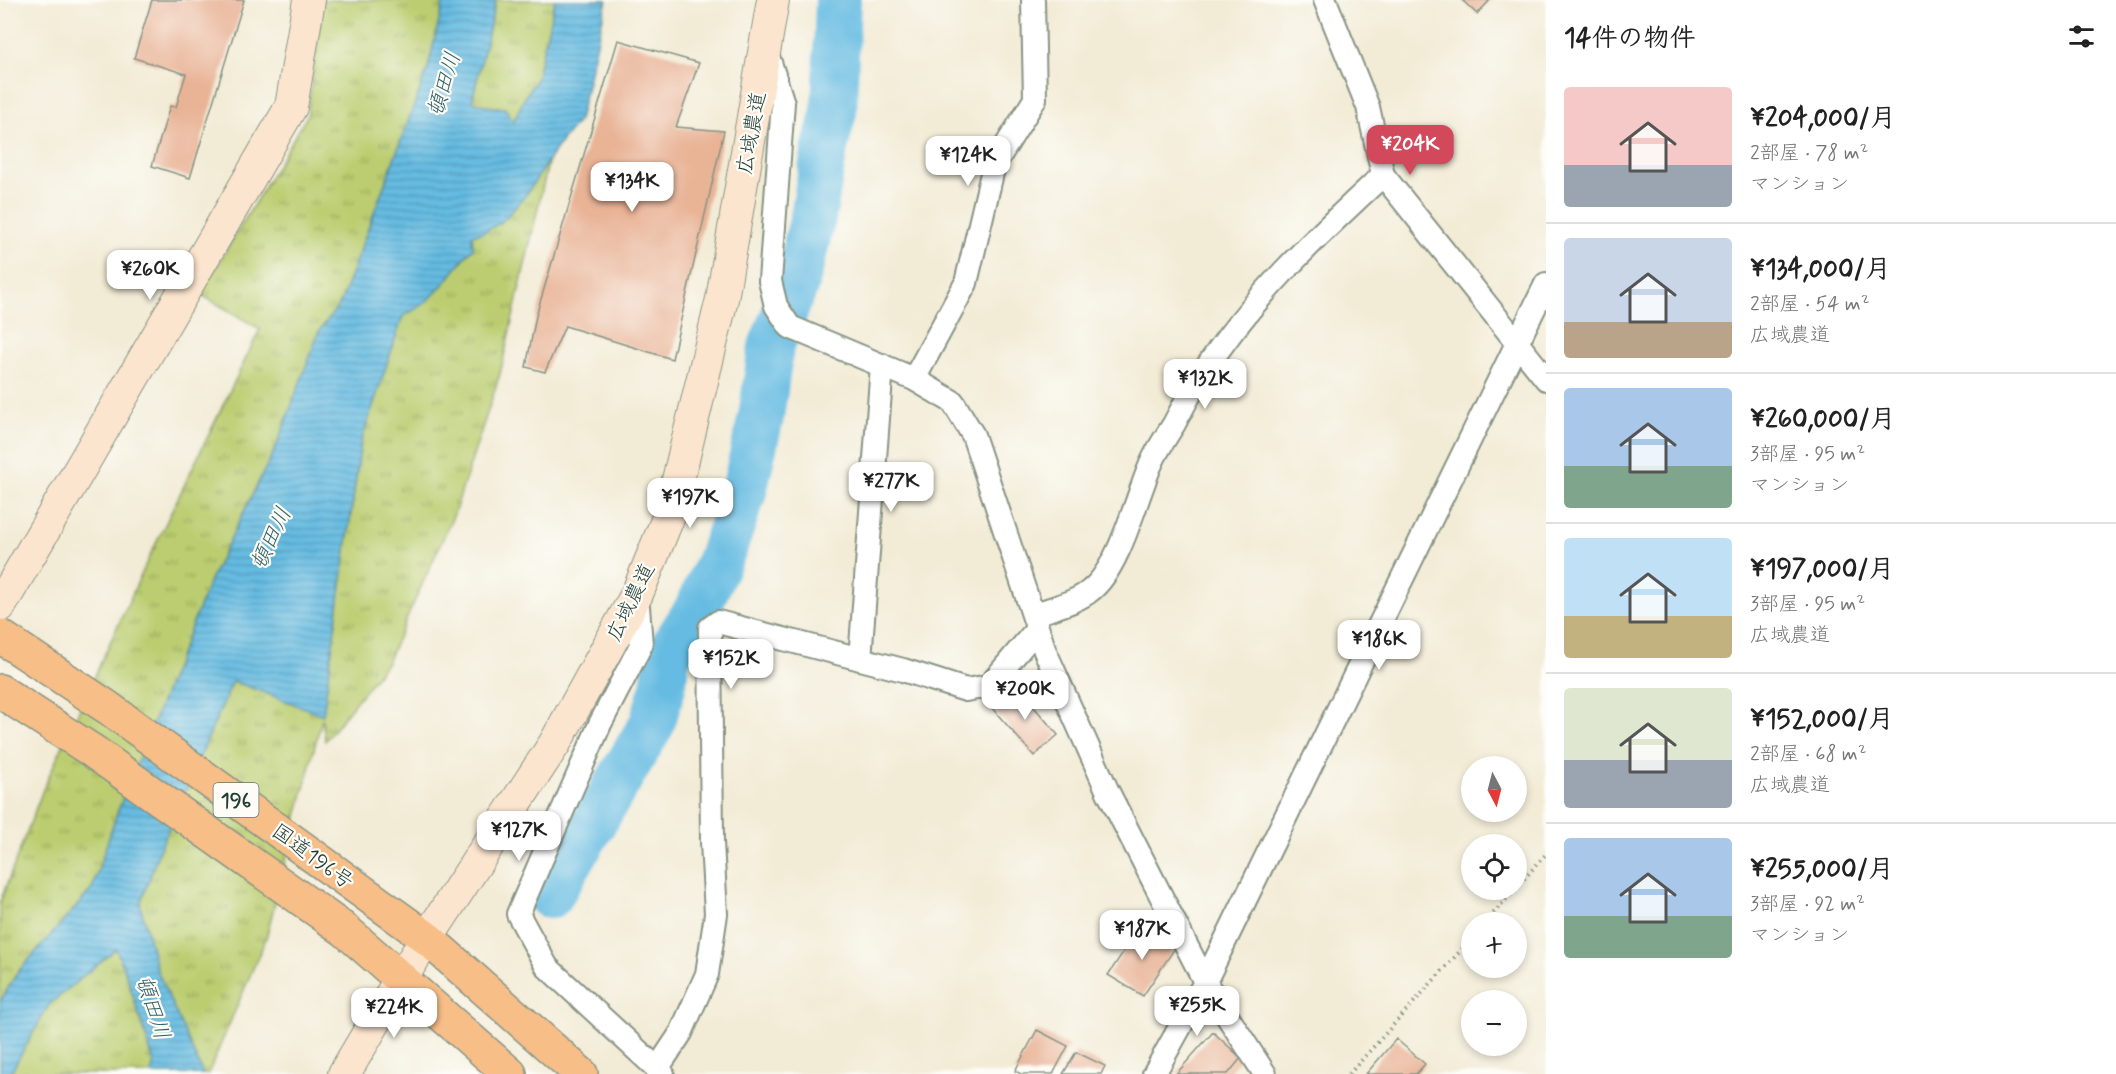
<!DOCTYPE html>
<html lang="ja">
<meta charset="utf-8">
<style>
body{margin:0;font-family:Mynerve,"Klee One",sans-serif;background:#f2f2f2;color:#222;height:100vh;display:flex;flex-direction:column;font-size:22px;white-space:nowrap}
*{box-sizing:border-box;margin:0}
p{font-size:20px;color:#767676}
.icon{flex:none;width:33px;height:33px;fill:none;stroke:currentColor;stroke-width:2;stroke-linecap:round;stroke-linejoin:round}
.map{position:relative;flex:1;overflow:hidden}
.side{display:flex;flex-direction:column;background:#fff;width:570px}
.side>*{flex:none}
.needle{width:39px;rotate:173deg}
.controls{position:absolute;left:1461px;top:756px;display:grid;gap:12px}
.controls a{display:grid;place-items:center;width:66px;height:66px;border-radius:50%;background:#fff;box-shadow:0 3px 9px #0003;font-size:30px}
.price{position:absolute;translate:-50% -51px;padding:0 14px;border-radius:12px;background:#fff;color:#222;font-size:20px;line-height:39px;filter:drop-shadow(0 2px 3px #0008)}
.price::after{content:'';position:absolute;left:50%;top:36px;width:18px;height:14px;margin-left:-9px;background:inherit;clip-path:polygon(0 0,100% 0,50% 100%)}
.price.selected{background:#d1495b;color:#fff}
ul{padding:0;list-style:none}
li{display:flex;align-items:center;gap:18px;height:150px;padding:0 18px}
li+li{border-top:2px solid #e0e0e0}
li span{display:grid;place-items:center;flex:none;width:168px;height:120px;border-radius:6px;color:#555}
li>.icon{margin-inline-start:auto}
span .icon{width:72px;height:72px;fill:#fffc;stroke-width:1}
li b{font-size:26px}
h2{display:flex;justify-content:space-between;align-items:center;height:72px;padding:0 18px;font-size:26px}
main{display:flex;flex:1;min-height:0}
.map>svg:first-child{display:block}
.grass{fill:url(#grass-tufts);stroke:#6d8552;stroke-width:1.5}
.water{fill:url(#water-rules);stroke:#427c8b;stroke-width:1.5}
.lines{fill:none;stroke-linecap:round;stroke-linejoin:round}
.river{stroke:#65bbe2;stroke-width:46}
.building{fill:#e9b396}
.street-casing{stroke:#889484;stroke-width:26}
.secondary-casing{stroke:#889484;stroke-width:34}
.highway-casing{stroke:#889484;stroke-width:36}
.path{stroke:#889484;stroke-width:4;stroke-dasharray:1.5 4.5;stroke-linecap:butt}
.street{stroke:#fff;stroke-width:22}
.secondary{stroke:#fce5cf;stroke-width:32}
.highway{stroke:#f7be88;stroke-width:33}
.labels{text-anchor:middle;stroke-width:4.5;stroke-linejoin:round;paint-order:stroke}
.shield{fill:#fdfcf7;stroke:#62766e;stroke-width:1.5}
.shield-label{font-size:20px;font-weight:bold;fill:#1f3d34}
.street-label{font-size:21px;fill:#1f3d34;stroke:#fdfcf7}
.water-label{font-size:22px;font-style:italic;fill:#346368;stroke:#fdfcf7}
</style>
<main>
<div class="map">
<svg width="1546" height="1074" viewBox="0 0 1546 1074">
<defs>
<pattern id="grass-tufts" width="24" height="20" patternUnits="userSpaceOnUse" patternTransform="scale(1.5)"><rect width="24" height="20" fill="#bbcd70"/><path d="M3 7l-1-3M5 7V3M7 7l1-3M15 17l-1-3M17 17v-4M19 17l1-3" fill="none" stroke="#97a85d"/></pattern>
<pattern id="water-rules" width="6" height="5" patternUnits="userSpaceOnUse" patternTransform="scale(1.5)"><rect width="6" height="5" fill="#65bbe2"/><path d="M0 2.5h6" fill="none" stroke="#5399b8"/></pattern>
</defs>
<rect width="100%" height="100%" fill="#fdfcf7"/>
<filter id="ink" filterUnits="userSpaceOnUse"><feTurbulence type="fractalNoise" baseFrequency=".0167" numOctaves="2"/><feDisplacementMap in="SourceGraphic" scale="12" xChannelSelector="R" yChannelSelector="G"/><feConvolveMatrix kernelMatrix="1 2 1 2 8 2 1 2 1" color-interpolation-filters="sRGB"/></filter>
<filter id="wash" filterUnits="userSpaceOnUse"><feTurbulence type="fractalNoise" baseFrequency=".008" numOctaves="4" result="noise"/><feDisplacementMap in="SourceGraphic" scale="24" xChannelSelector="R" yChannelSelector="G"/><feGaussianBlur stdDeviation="1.35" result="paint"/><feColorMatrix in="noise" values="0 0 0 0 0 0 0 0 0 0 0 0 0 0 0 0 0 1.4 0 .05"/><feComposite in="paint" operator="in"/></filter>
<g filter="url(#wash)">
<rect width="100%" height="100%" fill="#f2ebd5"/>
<path class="grass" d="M323,0H444L428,68L340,304L319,331L277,445L210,580L117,813L92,889L17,973L0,1002V902L44,787L146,564L260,329L200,294L307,116Z
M496,0H555L536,80L526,95L513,122L505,108L487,106L472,101Z
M549,159L500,374L454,514L387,662L325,741L322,718L266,938L208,1074H203L157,970L140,904L161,846L233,681L323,715L361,442L403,315C438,300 448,275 473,248L472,235C510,226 529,190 549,159Z
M116,948L126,974L154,1063L151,1074H10L49,1005Z"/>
<path class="water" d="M444,0H496L472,101L487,106L505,108L513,122L526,95L536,80L555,0H607L579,120L557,147L526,195L502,222L484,232L472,235L473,248C448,275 438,300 403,316L361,442L323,715L233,681L161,846L140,904L157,970L203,1074H151L154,1062L126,974L116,949L49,1005L10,1074H0V1002L17,973L92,889L117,813L210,580L277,445L319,331L340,304L428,68Z"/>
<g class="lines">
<path class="river" d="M550,896L652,724L663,687L667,656L698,608L724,549L744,491L761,417L771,347L797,281L813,217L825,147L834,111L838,0"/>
</g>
<g id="blocks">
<path class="building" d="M152,0H244L190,178L152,166L170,106L176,107L186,74L134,58Z
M1462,0H1490L1477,14Z
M618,40L699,63L676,127L724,131L672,359L565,326L545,372L526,367L536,316Z
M1017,687L1058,735L1034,756L992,708Z
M1141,925L1175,948L1143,996L1108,975Z
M1037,1030L1068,1046L1053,1074H1021L1015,1071Z
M1213,1032L1241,1058L1228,1074H1176Z
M1396,1039L1425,1064L1416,1074H1366Z
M1076,1052L1105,1066L1101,1074H1063Z"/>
</g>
</g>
<g filter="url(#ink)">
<use href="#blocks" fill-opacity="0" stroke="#889484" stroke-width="1.5"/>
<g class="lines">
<g class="street-casing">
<path id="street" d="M1325,0L1368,107L1383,175L1546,379
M766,50L783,103L770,281L776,306L790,327L914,379L953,402L973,435L1045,651L1108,792L1205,982L1265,1074
M914,379L966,283L994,165L1035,99L1033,0
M637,594L641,645L600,724L518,914L547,967L663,1074
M1033,615C1051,608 1076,603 1091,590C1120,567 1136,498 1151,464C1157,450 1166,437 1174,424C1183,407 1192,389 1203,373C1251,298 1318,235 1383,175
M860,659L882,365
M657,1069L681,1033L707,974L716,914L712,842L710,628L718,622L903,670L966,690L989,686L1037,629
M1154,1074L1205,982L1546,284"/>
</g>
<g class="secondary-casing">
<path id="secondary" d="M0,606L291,107L309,0
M344,1074L401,978L555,743L637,594L670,513L722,299L773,0"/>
</g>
<g class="highway-casing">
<path id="highway" d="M0,636L107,707L428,939L581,1074
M0,691L91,750L345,930L510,1074"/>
</g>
<path class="path" d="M1516,888L1546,854
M1485,922L1515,890
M1349,1074L1472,938"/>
<use href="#street" class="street"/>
<use href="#secondary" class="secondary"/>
<use href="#highway" class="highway"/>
</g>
</g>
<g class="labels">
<rect class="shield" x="213.5" y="783" width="45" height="34" rx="4.5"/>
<g class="shield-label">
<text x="236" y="807">196</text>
</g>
<g class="street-label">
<text transform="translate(751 133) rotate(-80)" y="7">広域農道</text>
<text transform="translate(630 602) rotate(-64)" y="7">広域農道</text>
<text transform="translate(313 856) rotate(36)" y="7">国道196号</text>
</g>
<g class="water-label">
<text transform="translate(443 84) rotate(-73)" y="8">頓田川</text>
<text transform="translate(270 538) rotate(-65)" y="8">頓田川</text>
<text transform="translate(154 1007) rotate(72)" y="8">頓田川</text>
</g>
</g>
</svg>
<div class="controls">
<a><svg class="needle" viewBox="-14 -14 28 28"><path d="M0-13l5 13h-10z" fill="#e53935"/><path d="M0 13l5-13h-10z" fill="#767676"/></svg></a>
<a><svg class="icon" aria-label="locate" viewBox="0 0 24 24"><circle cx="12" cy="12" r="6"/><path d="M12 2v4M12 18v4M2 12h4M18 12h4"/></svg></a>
<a>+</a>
<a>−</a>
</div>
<b class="price selected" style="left:1410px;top:176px">¥204K</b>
<b class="price" style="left:968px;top:187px">¥124K</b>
<b class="price" style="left:632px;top:213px">¥134K</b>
<b class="price" style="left:150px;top:301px">¥260K</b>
<b class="price" style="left:1205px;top:410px">¥132K</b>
<b class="price" style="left:891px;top:513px">¥277K</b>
<b class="price" style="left:690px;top:529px">¥197K</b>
<b class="price" style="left:1379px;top:671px">¥186K</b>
<b class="price" style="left:731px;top:690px">¥152K</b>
<b class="price" style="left:1025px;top:721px">¥200K</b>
<b class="price" style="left:519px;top:862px">¥127K</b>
<b class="price" style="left:1142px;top:961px">¥187K</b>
<b class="price" style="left:1197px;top:1037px">¥255K</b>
<b class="price" style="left:394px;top:1039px">¥224K</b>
</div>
<section class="side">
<h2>14件の物件<svg class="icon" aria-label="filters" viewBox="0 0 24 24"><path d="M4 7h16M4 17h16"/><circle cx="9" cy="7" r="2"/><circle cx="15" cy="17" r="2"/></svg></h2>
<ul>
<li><span style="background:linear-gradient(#f6c9c9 65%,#9aa5b1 0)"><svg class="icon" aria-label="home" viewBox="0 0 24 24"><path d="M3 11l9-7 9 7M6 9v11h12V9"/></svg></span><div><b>¥204,000/月</b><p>2部屋 · 78 m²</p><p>マンション</p></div></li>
<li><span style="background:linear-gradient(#c9d6e8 70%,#b9a48a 0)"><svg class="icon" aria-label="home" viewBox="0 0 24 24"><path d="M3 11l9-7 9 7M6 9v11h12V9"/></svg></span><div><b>¥134,000/月</b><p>2部屋 · 54 m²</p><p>広域農道</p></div></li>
<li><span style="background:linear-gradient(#a9c7e8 65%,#7fa58c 0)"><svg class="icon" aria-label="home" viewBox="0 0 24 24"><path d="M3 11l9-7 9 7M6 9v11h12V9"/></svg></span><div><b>¥260,000/月</b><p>3部屋 · 95 m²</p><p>マンション</p></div></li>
<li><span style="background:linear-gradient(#bfe0f5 65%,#c2b280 0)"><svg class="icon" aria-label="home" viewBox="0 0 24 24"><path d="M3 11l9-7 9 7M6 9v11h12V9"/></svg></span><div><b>¥197,000/月</b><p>3部屋 · 95 m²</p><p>広域農道</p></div></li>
<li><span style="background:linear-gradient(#dfe7d0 60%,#9aa5b1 0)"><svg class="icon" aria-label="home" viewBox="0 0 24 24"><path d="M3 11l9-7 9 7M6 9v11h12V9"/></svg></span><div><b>¥152,000/月</b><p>2部屋 · 68 m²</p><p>広域農道</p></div></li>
<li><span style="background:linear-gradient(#a9c7e8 65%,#7fa58c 0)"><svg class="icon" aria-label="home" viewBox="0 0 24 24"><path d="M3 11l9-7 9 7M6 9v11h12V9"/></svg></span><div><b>¥255,000/月</b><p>3部屋 · 92 m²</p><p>マンション</p></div></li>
</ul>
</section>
</main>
